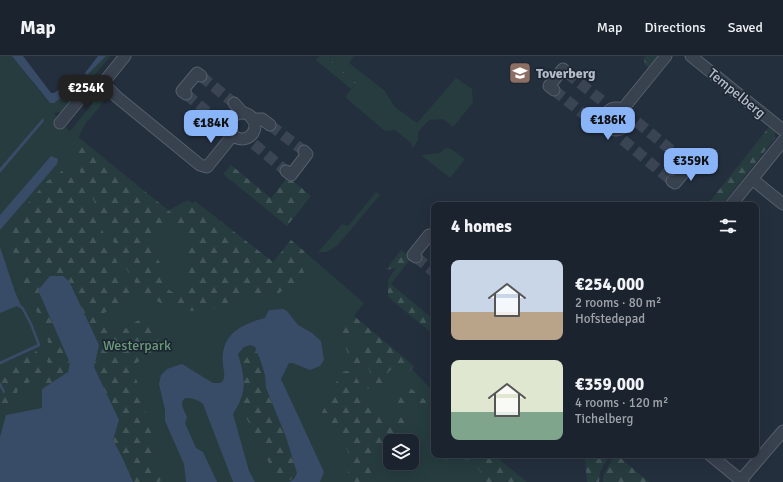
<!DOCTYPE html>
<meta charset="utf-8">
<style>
body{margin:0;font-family:Signika,sans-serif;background:#282f3a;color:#f1f3f6;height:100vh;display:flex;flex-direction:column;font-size:15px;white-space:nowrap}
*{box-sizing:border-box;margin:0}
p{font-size:13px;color:#a0a4aa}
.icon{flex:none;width:22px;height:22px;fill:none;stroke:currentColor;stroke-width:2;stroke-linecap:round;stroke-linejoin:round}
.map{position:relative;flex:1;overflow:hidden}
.panel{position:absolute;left:431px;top:146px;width:328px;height:256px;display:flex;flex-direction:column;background:#1b232e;border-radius:8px;box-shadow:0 4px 16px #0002,0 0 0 1px #39404a}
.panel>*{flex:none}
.fabs{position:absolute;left:383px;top:378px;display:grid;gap:8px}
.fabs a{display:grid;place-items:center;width:36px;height:36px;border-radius:8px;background:#1b232e;box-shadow:0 4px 16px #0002,0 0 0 1px #39404a;font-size:20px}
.price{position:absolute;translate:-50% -34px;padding:0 9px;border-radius:8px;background:#8ab4f8;color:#111;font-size:13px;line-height:26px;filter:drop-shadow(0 1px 2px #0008)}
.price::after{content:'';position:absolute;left:50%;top:24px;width:12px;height:9px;margin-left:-6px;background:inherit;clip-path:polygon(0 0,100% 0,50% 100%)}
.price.current{background:#222;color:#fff}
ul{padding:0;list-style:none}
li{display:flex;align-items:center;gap:12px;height:100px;padding:0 20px}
li span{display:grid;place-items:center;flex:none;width:112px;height:80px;border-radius:8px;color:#555}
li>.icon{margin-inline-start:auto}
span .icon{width:48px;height:48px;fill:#fffc;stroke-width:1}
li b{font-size:17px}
h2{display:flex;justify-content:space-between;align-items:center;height:48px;padding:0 20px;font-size:17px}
header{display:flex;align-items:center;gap:24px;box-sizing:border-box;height:56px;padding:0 20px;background:#1b232e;border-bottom:1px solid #39404a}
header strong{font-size:19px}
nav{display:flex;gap:22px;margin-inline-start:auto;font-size:14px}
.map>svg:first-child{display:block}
.green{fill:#263c3f;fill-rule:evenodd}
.forest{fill:url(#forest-firs);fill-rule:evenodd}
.water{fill:#394c67}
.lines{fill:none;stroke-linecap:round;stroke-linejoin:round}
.stream{stroke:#394c67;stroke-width:2.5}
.minor-tunnel{stroke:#3a4453;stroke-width:11;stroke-dasharray:11 5.5;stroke-linecap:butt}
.minor-casing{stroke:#565f6c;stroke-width:13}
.minor{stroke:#38414e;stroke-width:11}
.labels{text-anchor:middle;stroke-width:3.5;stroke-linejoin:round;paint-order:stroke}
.poi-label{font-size:14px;font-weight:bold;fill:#b4bcc9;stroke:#1d2633;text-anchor:start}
.street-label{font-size:14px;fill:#b4bcc9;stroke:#1d2633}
.park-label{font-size:14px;fill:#6b9a76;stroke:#1d2633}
</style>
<header>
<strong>Map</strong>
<nav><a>Map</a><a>Directions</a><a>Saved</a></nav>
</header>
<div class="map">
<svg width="783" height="426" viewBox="0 0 783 426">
<defs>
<pattern id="forest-firs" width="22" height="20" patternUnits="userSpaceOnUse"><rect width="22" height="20" fill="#263c3f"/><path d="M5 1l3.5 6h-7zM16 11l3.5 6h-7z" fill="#435659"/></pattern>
</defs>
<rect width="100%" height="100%" fill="#242f3e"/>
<path class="green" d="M0,0H15L34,28L50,47H53L79,25L83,30L70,46V49L62,56L54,57L60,67L70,75L93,47L87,42L92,35L101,43L104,40L107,42L86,67L78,82L167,155L188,144L273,206L291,184L364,247L354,260L402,303L434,336V399H495L516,419L527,426H0ZM390,385H412V407H390Z
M106,0H111L90,24L85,20Z
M331,0H354L349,7L384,34L395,51L417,67L456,22L472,33L473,47L453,71L443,63L429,64L418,76V84L413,92L410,86L395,74L385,75L345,41L356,27L329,3Z
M609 63a7 7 0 1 1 14 0a7 7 0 1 1-14 0Z
M445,92L451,93L465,103L450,122L421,99L440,97Z
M376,136L380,139L337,190L327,196H318L342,168L348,170Z"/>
<path class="forest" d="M320,0H331L329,3L356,27L351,33L316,4Z
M646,0H661L651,13L645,9L644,2Z
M769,71L775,76V82L722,149H707Z
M78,81L179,163L195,145L273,206L291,184L305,196L299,201C299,209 310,222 302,229C297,234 291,230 285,232C282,234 280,237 278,238C272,241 253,240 244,241C232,243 222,251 210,253C178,260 148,246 130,220L70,95ZM171,169L186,177L189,184L187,197L189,227L185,237C162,240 166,223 161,210C159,202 152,198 150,190L154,178Z
M72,108L123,219L129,230L137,239L104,257C100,265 109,272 107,281L97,285L69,225L38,234L70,307L68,316L42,333L47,315L48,286L42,266L27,236L5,172L14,164L46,126Z
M231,109L271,142L288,121L311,140L287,170L223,118Z
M401,194L411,202L391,228L434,264V279L388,241V224L396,212L386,214Z
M354,260L414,310L409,316L400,309L389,315L386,321L385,335L382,336C369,326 361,283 353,266Z
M340,262L345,264L370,333L364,332C359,317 334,277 340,262Z
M142,263C153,267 157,274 158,285L149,300L129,311C141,327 136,329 141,346C147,364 157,365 148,386L162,423L159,426H133L122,401L113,384L94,311L99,289C116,283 126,269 142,263Z
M251,289L255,291L261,306L265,319L266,332L286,381L297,417C292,426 285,426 276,421L246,361L238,350V299L244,291Z
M35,294L39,298L43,315L41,319L18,333L14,348L0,359V310Z
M347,315L354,317L368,343L386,362L398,358C397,343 397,341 409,331L434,351V373C430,364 424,352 413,349C405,358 404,373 407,385L396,382L397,385H390V394L371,405L372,426H349C346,419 350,412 350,404C350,393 333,366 322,365L320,361L341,316Z
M441,399H494L527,426H484C471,383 456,419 441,399Z
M613,399H617L649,426H603C602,415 612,409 613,399Z
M608,402L600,416L599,426H587L585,403Z"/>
<path class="water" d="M12,0H23L51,37H54L74,24L77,30L54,47H50Z
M98,0H106L87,19L85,17Z
M43,62L44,65L0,117V112Z
M51,100L58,103L57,108L0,174V159Z
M0,191L15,236L23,254L17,250L0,257Z
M50,220H63L69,225L99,289L94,311L119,364L113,384L122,401L133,426H0V381L6,359L42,352V333L68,316L70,307L38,234Z
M283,253L287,255L298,269L312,277L321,285L324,304L320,310L310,314L293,307H289L281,323L324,416L320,426H289L294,423L297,417L286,381L266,332L265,319L261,306L255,291L251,289L244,291L238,298C245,323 248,335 233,358L249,415L255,426H233L203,348C196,342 178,337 183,352C184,355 186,358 187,361L185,367L196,392L203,396L217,426H186L184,408L165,365V354L159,328L161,319L167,313L182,308L213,327H221C226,322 224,316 223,309C220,279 239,269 265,262L269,254Z"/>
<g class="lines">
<path class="stream" d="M0,307L39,289L31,268L22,251
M0,328L4,336"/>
<path class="minor-tunnel" d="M567,17L605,47
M201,20L234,47
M554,34L591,64
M186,38L219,66
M637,66L687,107
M270,69L304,95
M623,84L672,125
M254,88L286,115
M416,201L434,216"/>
<g class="minor-casing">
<path id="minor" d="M691,0L783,74
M104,26L108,32L117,41L200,109L207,111L233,79
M104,26L125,0
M554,34L549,30L563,13L567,17
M186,38L182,35L197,17L201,20
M234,47L243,57
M605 63a11 11 0 1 1 22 0a11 11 0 1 1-22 0Z
M622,54L666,0
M229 70a13 13 0 1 1 26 0a13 13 0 1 1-26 0Z
M252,63H262L270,69
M591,64H605
M60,67L92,28L104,26
M286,115L291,119L307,98L304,95
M752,123L783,148
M672,125L675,127L689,110L687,107
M731,149L783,85
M416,201L413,199L429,179L432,182
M710,399L743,426
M741,424L783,375"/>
</g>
<use href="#minor" class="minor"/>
</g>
<defs>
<g id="school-square" transform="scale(1.15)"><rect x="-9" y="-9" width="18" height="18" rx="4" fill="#8d6e63" stroke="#1d2633"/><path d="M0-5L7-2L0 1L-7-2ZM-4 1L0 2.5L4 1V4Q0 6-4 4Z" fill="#fff"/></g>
</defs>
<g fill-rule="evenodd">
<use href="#school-square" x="520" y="17"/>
</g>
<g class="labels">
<g class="poi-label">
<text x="536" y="22">Toverberg</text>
</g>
<g class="street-label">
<text transform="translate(737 37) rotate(39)" y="5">Tempelberg</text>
</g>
<g class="park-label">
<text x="137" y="294">Westerpark</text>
</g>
</g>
</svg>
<div class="fabs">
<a><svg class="icon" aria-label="layers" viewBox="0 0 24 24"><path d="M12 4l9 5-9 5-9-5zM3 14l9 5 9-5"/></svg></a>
</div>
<b class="price current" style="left:86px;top:53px">€254K</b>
<b class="price" style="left:608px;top:85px">€186K</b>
<b class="price" style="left:211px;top:88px">€184K</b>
<b class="price" style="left:691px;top:126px">€359K</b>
<section class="panel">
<h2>4 homes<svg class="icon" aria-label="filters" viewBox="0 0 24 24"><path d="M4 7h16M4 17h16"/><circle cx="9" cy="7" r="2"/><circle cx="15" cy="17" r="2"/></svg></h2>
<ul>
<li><span style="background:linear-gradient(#c9d6e8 65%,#b9a48a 0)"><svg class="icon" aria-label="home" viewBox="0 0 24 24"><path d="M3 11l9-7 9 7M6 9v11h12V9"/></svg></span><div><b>€254,000</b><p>2 rooms · 80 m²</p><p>Hofstedepad</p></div></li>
<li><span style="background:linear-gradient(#dfe7d0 65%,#7fa58c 0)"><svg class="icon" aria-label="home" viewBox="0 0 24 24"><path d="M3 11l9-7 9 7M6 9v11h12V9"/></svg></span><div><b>€359,000</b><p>4 rooms · 120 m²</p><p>Tichelberg</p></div></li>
</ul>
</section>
</div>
